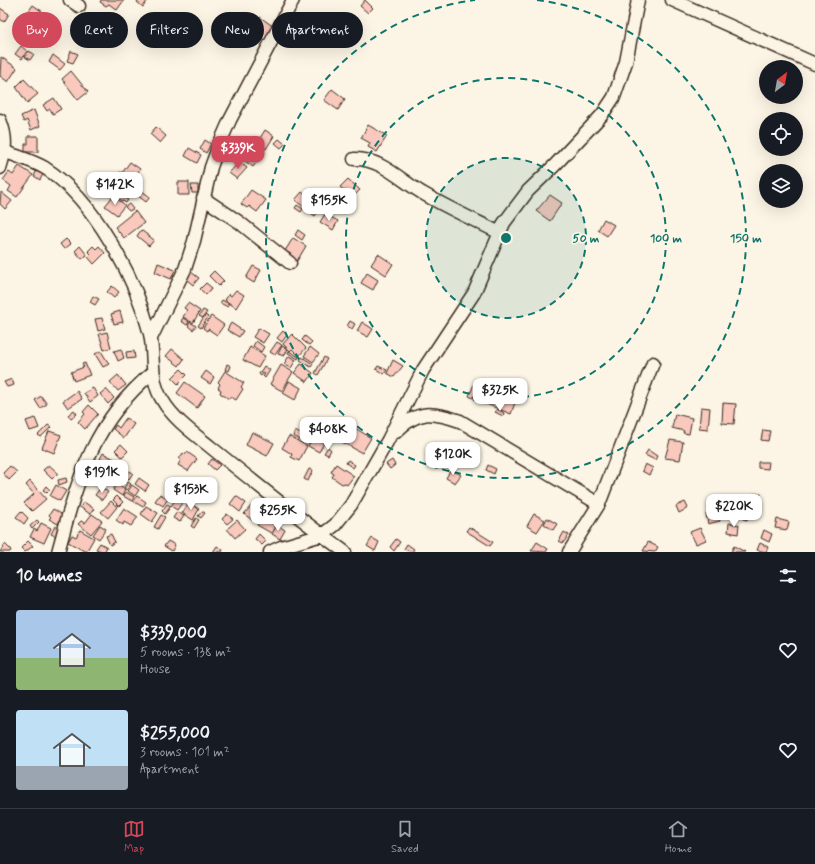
<!DOCTYPE html>
<meta charset="utf-8">
<style>
body{margin:0;font-family:Mynerve,sans-serif;background:#242831;color:#f1f3f6;height:100vh;display:flex;flex-direction:column;font-size:15px;white-space:nowrap}
*{box-sizing:border-box;margin:0}
p{font-size:13px;color:#9ea1a6}
.icon{flex:none;width:22px;height:22px;fill:none;stroke:currentColor;stroke-width:2;stroke-linecap:round;stroke-linejoin:round}
.map{position:relative;height:552px;overflow:hidden}
.details{display:flex;flex-direction:column;background:#171b24;flex:1}
.details>*{flex:none}
.banner{position:absolute;left:12px;top:12px;width:400px;height:36px;display:flex;gap:8px}
.needle{width:26px;rotate:31deg}
.fabs{position:absolute;left:759px;top:60px;display:grid;gap:8px}
.fabs a{display:grid;place-items:center;width:44px;height:44px;border-radius:50%;background:#171b24;box-shadow:0 4px 16px #0002;font-size:20px}
.price{position:absolute;translate:-50% -34px;padding:0 9px;border-radius:8px;background:#fff;color:#222;font-size:13px;line-height:26px;filter:drop-shadow(0 1px 2px #0008)}
.price::after{content:'';position:absolute;left:50%;top:24px;width:12px;height:9px;margin-left:-6px;background:inherit;clip-path:polygon(0 0,100% 0,50% 100%)}
.price.selected{background:#d1495b;color:#fff}
ul{padding:0;list-style:none}
li{display:flex;align-items:center;gap:12px;height:100px;padding:0 16px}
li span{display:grid;place-items:center;flex:none;width:112px;height:80px;border-radius:4px;color:#555}
li>.icon{margin-inline-start:auto}
span .icon{width:48px;height:48px;fill:#fffc;stroke-width:1}
li b{font-size:17px}
h2{display:flex;justify-content:space-between;align-items:center;height:48px;padding:0 16px;font-size:17px}
.pill{padding:0 14px;border-radius:18px;background:#171b24;box-shadow:0 4px 16px #0002;font-size:14px;line-height:36px}
.pill.selected{background:#d1495b;color:#fff}
.tab-bar{display:flex;justify-content:space-around;align-items:center;height:56px;border-top:1px solid #363941;background:#171b24;font-size:11px;color:#9ea1a6}
.tab-bar a{display:grid;justify-items:center;gap:2px}
.tab-bar .selected{color:#d1495b}
.map>svg:first-child{display:block}
.building{fill:#f9c9be;stroke:#3b2a1e}
.lines{fill:none;stroke-linecap:round;stroke-linejoin:round}
.minor-casing{stroke:#3b2a1e;stroke-width:15}
.minor{stroke:#fcf5e5;stroke-width:12}
.ring{fill:none;stroke:#0f766e;stroke-width:2;stroke-dasharray:7 5}
.centre{fill:#0f766e;stroke:#fcf5e5;stroke-width:2}
.ring-label{font-size:12px;text-anchor:middle;font-weight:bold;fill:#0f766e;stroke:#fcf5e5;stroke-width:3.5;stroke-linejoin:round;paint-order:stroke}
</style>
<div class="map">
<svg width="815" height="552" viewBox="0 0 815 552">
<rect width="100%" height="100%" fill="#fcf5e5"/>
<filter id="ink" filterUnits="userSpaceOnUse"><feTurbulence type="fractalNoise" baseFrequency=".025" numOctaves="2"/><feDisplacementMap in="SourceGraphic" scale="8" xChannelSelector="R" yChannelSelector="G"/><feConvolveMatrix kernelMatrix="1 2 1 2 8 2 1 2 1" color-interpolation-filters="sRGB"/></filter>
<g filter="url(#ink)">
<path class="building" d="M101,0H124L117,10L109,4L106,6L100,2Z
M138,0H148L143,7L137,2Z
M365,0L373,8L368,13L360,6Z
M33,5L43,12L38,19L28,12Z
M0,8L9,14L4,22L0,19Z
M260,17L274,27L268,36L253,27Z
M48,21L56,27L52,33L43,27Z
M45,30L51,35L48,38L42,33Z
M21,46L27,51L22,59L15,54Z
M29,51L34,54L30,60L25,57Z
M71,51L78,54L73,63L67,61Z
M53,55L65,64L60,70L49,62Z
M1,57L17,68L8,82L0,76Z
M71,71L88,92L78,100L62,79Z
M24,79L38,94L27,103L16,87Z
M332,89L345,99L338,110L324,100Z
M54,98L61,109L53,114L50,109L47,111L43,105Z
M34,110L40,126L31,130L27,120L24,122L21,116Z
M368,125L387,136L377,152L368,147L370,143L361,138Z
M156,127L166,136L160,143L150,134Z
M265,130L274,136L266,149L257,143Z
M28,136H38V152H25V144H28Z
M279,139L285,144L281,148L275,143Z
M205,140L211,144L206,153L200,149Z
M189,148L201,155L197,163L185,156Z
M250,151L260,158L253,167L244,160Z
M130,162L140,169L129,186L116,177L120,172L122,173Z
M239,162L247,168L237,179L229,173Z
M19,166L33,175L17,197L8,191L11,186L3,180L9,172L13,175Z
M38,168L44,172L40,180L34,176Z
M348,179L360,190L350,200L344,195L346,192L340,187Z
M178,182H189V195H178Z
M191,185H198V193H192Z
M123,190L130,195L127,198L120,194Z
M141,190L150,197L146,202L137,195Z
M251,190L266,200L257,212L249,206L247,208L241,204Z
M1,192L12,201L5,209L0,204Z
M302,192L311,200L305,208L295,200Z
M118,194L128,200L126,203L116,197Z
M550,195L562,203L550,221L536,211Z
M113,196L125,205L117,215L105,206Z
M316,200L323,205L315,216L308,211Z
M129,204L133,209L129,211L125,207Z
M297,205L303,209L301,212L295,208Z
M135,211L144,223L124,238L115,227Z
M325,214L338,221L333,230L320,222Z
M604,219L614,225L607,236L598,230Z
M141,230L154,240L149,246L137,236Z
M298,230L305,235L302,240L295,235Z
M293,238L306,246L297,261L289,256L291,254L285,251Z
M66,239L71,244L64,249L60,244Z
M80,246L87,255L82,259L75,251Z
M93,246L96,249L99,246L105,253L94,264L88,257L91,254L88,251Z
M378,254L393,264L386,275L371,265Z
M158,263L175,270L171,279L155,272Z
M253,266L261,270L254,283L246,278Z
M214,271L224,281L219,286L209,276Z
M191,272L199,278L193,285L186,279Z
M367,273L378,280L373,290L361,283Z
M206,283L212,288L206,295L200,289Z
M112,286L119,292L114,298L107,292Z
M236,290L244,295L236,308L225,300L229,294L231,296Z
M93,296L99,299L95,305L90,302Z
M222,300L229,304L228,307L220,303Z
M188,303L200,311L193,323L183,317L187,310L184,308Z
M203,310L207,312L203,318L199,316Z
M120,311L123,322L114,324L111,314Z
M205,315L208,317L201,328L198,326Z
M211,316L224,325L217,335L208,329L207,331L203,328Z
M102,318L105,329L98,331L95,319Z
M183,318L189,322L187,325L181,321Z
M350,321L355,324L352,329L347,326Z
M190,322L196,326L193,330L188,326Z
M362,322L373,329L368,337L357,331Z
M231,323L243,331L239,337L227,330Z
M259,328L269,334L263,343L253,337Z
M283,331L287,335L282,342L277,338Z
M107,332L111,348L104,350L99,334Z
M292,334L306,348L299,356L292,349L290,351L283,344Z
M305,336L312,342L309,345L302,340Z
M256,341L264,347L261,352L253,346Z
M277,342L282,345L275,355L270,352Z
M282,346L288,349L284,356L278,354Z
M250,347L265,356L258,368L243,360Z
M310,347L319,354L313,362L304,356Z
M121,349L124,358L118,361L114,351Z
M172,349L184,359L179,366L166,356Z
M101,351L109,364L103,367L95,354Z
M134,351L135,358L127,359L126,352Z
M289,351L299,357L298,359L288,353Z
M289,356L296,360L291,368L284,364Z
M302,357L313,364L311,367L300,360Z
M324,357L327,359L318,375L315,373Z
M393,360L403,366L394,377L387,373Z
M85,363L90,375L74,381L71,372L84,367L82,364Z
M227,364L231,366L229,371L225,370Z
M301,364L313,373L307,382L294,373Z
M281,365L293,372L282,391L270,384Z
M264,366L270,370L265,378L263,376L265,374L263,373L261,376L259,374Z
M378,366L387,370L384,374L376,369Z
M181,369L187,375L178,384L172,378Z
M206,371L214,377L210,384L201,378Z
M225,371L244,383L241,387L243,389L236,400L231,397L229,399L220,393L221,390L218,388L220,384L218,382Z
M118,375L126,385L118,391L110,382Z
M12,379L14,385L7,387L4,382Z
M289,381L301,388L295,400L283,393Z
M185,382L205,396L197,408L177,393Z
M475,382L479,383L473,398L469,396Z
M480,383L517,397L511,414L474,399Z
M93,388L98,396L90,402L84,393Z
M106,389L114,398L108,404L100,394Z
M77,391L82,399L68,408L63,401Z
M41,396L47,404L40,408L35,400Z
M723,403L736,404L734,424L722,423Z
M89,405L98,414L85,429L78,422L85,414L83,412Z
M701,407L710,408L708,429L699,428Z
M497,409L504,413L503,416L495,412Z
M74,410L77,414L71,419L68,415Z
M675,414L692,418L689,434L683,433L684,431L672,428Z
M35,418L39,428L30,431L26,421Z
M126,418L134,424L124,438L113,429L116,425L119,428Z
M48,425L51,427L41,437L38,435Z
M352,426L371,438L362,453L342,442Z
M763,430L770,431L768,441L761,440Z
M49,431L61,435L54,453L42,448Z
M295,431L310,439L307,443L293,436Z
M252,432L274,443L267,456L246,445Z
M289,436L307,446L299,461L291,457L292,454L282,448Z
M312,438L324,443L319,452L308,446Z
M670,440L683,442L680,460L665,458Z
M121,444L128,451L122,457L115,450Z
M466,444L476,449L469,460L466,458L464,461L458,458Z
M328,447L331,450L328,455L324,453Z
M648,450L657,456L655,460L645,455Z
M187,452L197,459L188,471L178,465L181,460L179,459L183,453L185,455Z
M103,453L116,460L113,466L100,459Z
M212,459L220,465L215,470L208,464Z
M348,460L355,465L353,468L346,463Z
M392,460L395,465L390,469L386,464Z
M758,462H769L768,469L758,468Z
M336,464L354,476L347,485L344,483L342,484L332,477L334,474L331,472Z
M645,464L653,468L649,475L642,471Z
M49,465L58,473L52,479L43,470Z
M98,465L111,472L105,483L94,476Z
M488,465L496,469L494,474L486,470Z
M10,466L17,472L9,480L3,473Z
M309,469L313,470L308,481L304,479Z
M451,469L461,475L455,483L446,478Z
M129,471L133,473L129,479L125,477Z
M121,474L124,476L120,483L117,481Z
M66,478L67,482L59,485L58,480Z
M139,478L149,485L145,491L135,484Z
M30,481L46,499L32,511L24,503L34,494L26,485Z
M128,482L131,484L127,490L124,488Z
M117,484L125,490L122,496L113,490Z
M56,485L66,491L60,501L50,496Z
M132,485L139,490L135,496L128,491Z
M46,486L50,490L47,493L43,490Z
M101,487L108,492L102,500L95,495Z
M126,492L134,497L132,501L123,496Z
M160,494L168,499L163,506L155,501Z
M179,494L185,499L177,510L171,506Z
M753,494H761L759,505L752,504Z
M117,496L123,502L119,506L113,500Z
M137,496L146,502L143,507L133,501Z
M236,496L246,503L240,512L230,504Z
M111,501L117,507L108,518L101,512Z
M84,502L94,509L90,514L80,507Z
M685,502L688,508L679,513L676,506Z
M189,503L199,509L193,520L182,513Z
M167,504L171,506L165,514L162,511Z
M252,505L259,512L252,520L244,514Z
M146,506L158,513L152,522L141,514Z
M750,507H759V517H750Z
M124,508L138,517L131,526L124,522L123,525L116,520Z
M53,509L63,515L58,524L49,519L51,517L49,515Z
M21,511L28,518L24,524L16,517Z
M202,511L205,513L201,518L198,516Z
M177,512L184,516L180,522L173,518Z
M718,512L720,521L708,524L706,514Z
M745,513H749L747,520L743,519Z
M92,514L102,521L91,534L78,524L81,521L85,523Z
M227,514L233,519L227,524L222,519Z
M534,514L545,520L537,532L527,526Z
M161,515L165,517L158,529L154,527Z
M262,516L276,524L271,533L257,525Z
M196,518L199,520L194,528L191,526Z
M547,518L557,524L553,530L544,524Z
M777,519L789,522L787,530L775,528Z
M37,520L39,522L32,529L30,526Z
M237,520L245,529L235,538L227,529Z
M41,523L51,528L44,543L30,537L34,529L37,531Z
M729,523L739,525L738,534L728,532Z
M100,525L106,529L99,539L93,535Z
M277,525L285,530L280,539L272,534Z
M55,526L59,529L55,536L51,534Z
M469,527L493,542L490,546L466,531Z
M700,528L706,540L696,544L690,532Z
M80,530L94,538L86,552L68,542L72,535L76,537Z
M764,530L772,534L769,542L761,538Z
M564,532L569,535L563,543L559,541Z
M111,534L115,542L110,545L106,536Z
M259,534L266,541L262,545L255,539Z
M372,538L379,542L375,551L367,546Z
M396,539L400,542L394,551L390,547Z
M28,541L33,546L25,552L21,548Z
M168,541L175,545L172,551L164,546Z
M537,542L548,549L546,552L531,551Z
M648,542L658,547L655,552L643,551Z
M100,543L107,547L104,552L96,549Z
M760,543L768,547L766,552L757,550Z
M5,544L11,550L10,552H0Z
M407,544L414,549L412,552L404,549Z
M217,546L223,550L222,552H213Z
M734,546L745,552H731Z"/>
<g class="lines">
<g class="minor-casing">
<path id="minor" d="M70,0L79,6
M672,0L815,64
M0,120C7,137 6,150 0,168
M6,152C19,157 33,161 45,168C94,199 136,279 150,334C155,357 149,380 163,401C174,420 196,435 213,449C249,478 285,507 322,535L335,525L351,505L388,440L423,370L474,293L504,223L528,191L555,165L602,115L614,97L626,62L638,0
M354,159C381,158 401,181 424,194C448,208 474,220 498,232
M203,198L239,222L290,263
M151,338L185,269L194,241L211,167L219,145L230,120L293,0
M396,432C418,409 432,412 460,421L599,504
M58,552C78,479 92,423 153,372
M270,552L281,547L322,535L345,552
M569,552L599,504L653,363"/>
</g>
<use href="#minor" class="minor"/>
</g>
</g>
<circle cx="506" cy="238" r="80" fill="#0f766e" fill-opacity=".12"/>
<g class="ring">
<circle cx="506" cy="238" r="80"/>
<circle cx="506" cy="238" r="160"/>
<path d="M537 0A240 240 0 1 1 475 0"/>
</g>
<circle cx="506" cy="238" r="6" class="centre"/>
<g class="ring-label">
<text x="586" y="242">50 m</text>
<text x="666" y="242">100 m</text>
<text x="746" y="242">150 m</text>
</g>
</svg>
<div class="fabs">
<a><svg class="needle" viewBox="-14 -14 28 28"><path d="M0-13l5 13h-10z" fill="#e53935"/><path d="M0 13l5-13h-10z" fill="#9ea1a6"/></svg></a>
<a><svg class="icon" aria-label="locate" viewBox="0 0 24 24"><circle cx="12" cy="12" r="6"/><path d="M12 2v4M12 18v4M2 12h4M18 12h4"/></svg></a>
<a><svg class="icon" aria-label="layers" viewBox="0 0 24 24"><path d="M12 4l9 5-9 5-9-5zM3 14l9 5 9-5"/></svg></a>
</div>
<b class="price selected" style="left:238px;top:170px">$339K</b>
<b class="price" style="left:115px;top:206px">$142K</b>
<b class="price" style="left:329px;top:222px">$155K</b>
<b class="price" style="left:500px;top:412px">$325K</b>
<b class="price" style="left:328px;top:451px">$408K</b>
<b class="price" style="left:453px;top:476px">$120K</b>
<b class="price" style="left:102px;top:494px">$191K</b>
<b class="price" style="left:191px;top:511px">$153K</b>
<b class="price" style="left:734px;top:528px">$220K</b>
<b class="price" style="left:278px;top:532px">$255K</b>
<div class="banner">
<a class="pill selected">Buy</a>
<a class="pill">Rent</a>
<a class="pill">Filters</a>
<a class="pill">New</a>
<a class="pill">Apartment</a>
</div>
</div>
<section class="details">
<h2>10 homes<svg class="icon" aria-label="filters" viewBox="0 0 24 24"><path d="M4 7h16M4 17h16"/><circle cx="9" cy="7" r="2"/><circle cx="15" cy="17" r="2"/></svg></h2>
<ul>
<li><span style="background:linear-gradient(#a9c7e8 60%,#8fb573 0)"><svg class="icon" aria-label="home" viewBox="0 0 24 24"><path d="M3 11l9-7 9 7M6 9v11h12V9"/></svg></span><div><b>$339,000</b><p>5 rooms · 138 m²</p><p>House</p></div><svg class="icon" aria-label="heart" viewBox="0 0 24 24"><path d="M12 20l-8-8c-3-5 5-10 8-4 3-6 11-1 8 4z"/></svg></li>
<li><span style="background:linear-gradient(#bfe0f5 70%,#9aa5b1 0)"><svg class="icon" aria-label="home" viewBox="0 0 24 24"><path d="M3 11l9-7 9 7M6 9v11h12V9"/></svg></span><div><b>$255,000</b><p>3 rooms · 101 m²</p><p>Apartment</p></div><svg class="icon" aria-label="heart" viewBox="0 0 24 24"><path d="M12 20l-8-8c-3-5 5-10 8-4 3-6 11-1 8 4z"/></svg></li>
</ul>
</section>
<nav class="tab-bar">
<a class="selected"><svg class="icon" aria-label="map" viewBox="0 0 24 24"><path d="M3 6l6-2 6 2 6-2v14l-6 2-6-2-6 2zM9 4v14M15 6v14"/></svg>Map</a>
<a><svg class="icon" aria-label="saved" viewBox="0 0 24 24"><path d="M7 4h10v16l-5-4-5 4z"/></svg>Saved</a>
<a><svg class="icon" aria-label="home" viewBox="0 0 24 24"><path d="M3 11l9-7 9 7M6 9v11h12V9"/></svg>Home</a>
</nav>
